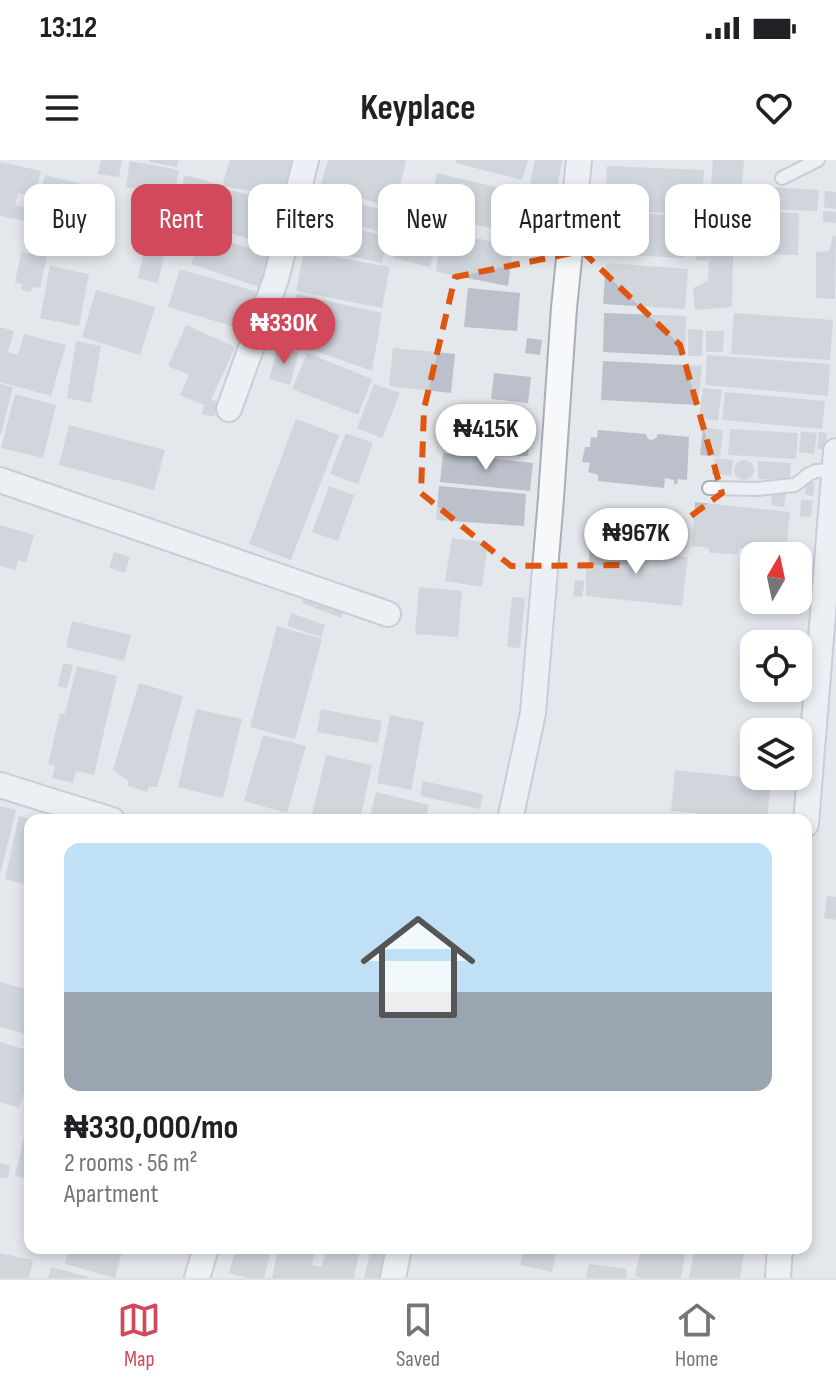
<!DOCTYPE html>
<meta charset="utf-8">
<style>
body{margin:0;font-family:"Sofia Sans Condensed",sans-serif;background:#f2f2f2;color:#202124;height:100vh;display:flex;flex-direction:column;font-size:30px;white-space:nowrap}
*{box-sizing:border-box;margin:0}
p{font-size:26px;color:#757577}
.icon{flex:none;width:44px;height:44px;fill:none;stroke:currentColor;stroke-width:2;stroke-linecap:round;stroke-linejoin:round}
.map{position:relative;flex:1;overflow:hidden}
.sheet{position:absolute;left:24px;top:654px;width:788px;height:440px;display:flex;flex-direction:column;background:#fff;border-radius:16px;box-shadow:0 4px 12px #0003}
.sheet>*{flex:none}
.hud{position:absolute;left:24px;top:24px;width:788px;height:72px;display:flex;gap:16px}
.needle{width:52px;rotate:9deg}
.controls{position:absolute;left:740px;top:382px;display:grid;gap:16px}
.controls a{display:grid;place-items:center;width:72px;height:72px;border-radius:16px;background:#fff;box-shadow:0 4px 12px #0003;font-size:40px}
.price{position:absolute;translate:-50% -68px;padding:0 18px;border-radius:28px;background:#fff;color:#222;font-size:26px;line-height:52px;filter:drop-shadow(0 2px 4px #0008)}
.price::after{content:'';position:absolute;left:50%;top:48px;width:24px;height:18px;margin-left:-12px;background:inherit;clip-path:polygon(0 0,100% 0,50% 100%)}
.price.on{background:#d1495b;color:#fff}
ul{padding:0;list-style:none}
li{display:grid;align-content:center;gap:16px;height:424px;padding:0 40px}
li+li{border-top:2px solid #e0e0e0}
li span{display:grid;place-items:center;height:248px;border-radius:16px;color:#555}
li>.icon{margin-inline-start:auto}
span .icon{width:144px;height:144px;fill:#fffc;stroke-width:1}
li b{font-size:34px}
.chip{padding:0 28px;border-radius:16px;background:#fff;box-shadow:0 4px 12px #0003;font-size:28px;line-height:72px}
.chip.on{background:#d1495b;color:#fff}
.status{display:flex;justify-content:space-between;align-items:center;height:56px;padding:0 40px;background:#fff;direction:ltr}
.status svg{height:22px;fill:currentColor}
header{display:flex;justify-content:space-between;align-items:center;height:104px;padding:0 40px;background:#fff;font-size:36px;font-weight:700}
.tabs{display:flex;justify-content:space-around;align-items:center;height:112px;border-top:2px solid #e0e0e0;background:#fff;font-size:22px;color:#757577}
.tabs a{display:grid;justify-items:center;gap:4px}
.tabs .on{color:#d1495b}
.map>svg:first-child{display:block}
.building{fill:#bbc0ca;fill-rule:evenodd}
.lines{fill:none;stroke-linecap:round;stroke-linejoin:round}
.lane-casing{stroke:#a9aeb7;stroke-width:16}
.street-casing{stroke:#a9aeb7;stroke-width:28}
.lane{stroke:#f7f8fa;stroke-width:12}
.street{stroke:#f7f8fa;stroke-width:24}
.marked{fill:none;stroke:#df570f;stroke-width:6;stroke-dasharray:16 10;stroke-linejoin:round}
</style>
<div class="status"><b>13:12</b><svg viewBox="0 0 49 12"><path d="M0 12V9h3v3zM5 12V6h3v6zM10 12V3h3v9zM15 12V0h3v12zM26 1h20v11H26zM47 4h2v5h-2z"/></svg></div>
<header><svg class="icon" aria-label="menu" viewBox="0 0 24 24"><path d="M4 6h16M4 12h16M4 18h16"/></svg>Keyplace<svg class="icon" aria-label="heart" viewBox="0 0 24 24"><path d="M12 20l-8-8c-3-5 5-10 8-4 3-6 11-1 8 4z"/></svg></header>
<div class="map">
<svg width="836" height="1118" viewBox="0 0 836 1118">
<rect width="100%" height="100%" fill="#e4e7ec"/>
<path class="building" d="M101,0H122L119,17L98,14Z
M149,0H178L177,7L149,2Z
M230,0H302L292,38L222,26Z
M328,0H406L395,48L320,27Z
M456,0H528L522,20L456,3Z
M535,0H562L557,29L530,24Z
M713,0H744L742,25L819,30L817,51L709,47Z
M130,1L179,10L174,36L126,27Z
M0,2L41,11L29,62L0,56ZM18,33L28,35L24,47L15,45Z
M607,6L704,10L702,54L605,50Z
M437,13L522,33L512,73L427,53Z
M45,15L86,25L73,77L32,67Z
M185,15L214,23L201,72L272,96L262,128L191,104L201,75L171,68Z
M223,29L285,41L275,86L212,68Z
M402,31L420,34L426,32L423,54L399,50Z
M825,31L836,32V49L824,47Z
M321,35L391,52L386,73L316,56Z
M153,51L173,55L158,123L138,118Z
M823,51L836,52V63L823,62Z
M610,52L685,56L684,98L608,94Z
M711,52H734L732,147L695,150L693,128L708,121Z
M740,52L799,53L798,95L739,93Z
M403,55L440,64L430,107L393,98Z
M313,60L388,76L382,103L308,87Z
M698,62H710L708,101L696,100Z
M442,71L513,86L508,126L436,112Z
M833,75L836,76L835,139L816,138V92L829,91Z
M304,91L390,107L382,148L296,131Z
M21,92L47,97L40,128L32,127L31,132L21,130L22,124L15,123Z
M606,103L688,109L685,149L603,144Z
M50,106L89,114L79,166L40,158Z
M180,109L264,134L252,172L168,147Z
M468,128L520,133L517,171L464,167Z
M96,130L155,147L140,195L82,177Z
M297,134L382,153L372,211L308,188L287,178Z
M604,153L686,156L685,196L603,192Z
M734,153L833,160L830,200L731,194Z
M186,165L235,187L211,240L219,242L214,257L202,254L204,245L180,235L189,215L168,206Z
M0,167L14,171L8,192L18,195L24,174L66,185L51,236L0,222Z
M688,169L703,170L702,196H688Z
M706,171H724L723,192H706Z
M527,178L542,180L540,195L525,193Z
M76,181L101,186L91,243L67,238Z
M278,186L299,192L290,225L269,219Z
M393,188L455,194L451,233L389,226Z
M307,193L372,219L358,255L292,229Z
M707,195L830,204L828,236L705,225Z
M603,201L702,206L698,245L601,240Z
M494,213L531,217L528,243L491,239Z
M0,224L13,227L1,274H0Z
M374,224L400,233L382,278L357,268Z
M703,228L722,230L718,261L699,258Z
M725,232L825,241L822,269L722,260Z
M15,234L56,245L43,298L1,288Z
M467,253L532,260L528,296H495L464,287Z
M296,259L339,275L291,400L249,384Z
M69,265L165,290L154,330L59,305Z
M703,267L723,270L720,297L700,295Z
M730,269L798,273L796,299L728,295Z
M598,270L646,274L648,279L652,280L656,278L658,274L689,277L687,320L678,319L677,324H674V320L665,318L664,328L598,321V315L588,312L590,303L582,302L585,287H590L591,277L597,278Z
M801,271L817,273L814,294L799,292Z
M819,272L827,273L825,290L817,289Z
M346,273L373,283L358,324L330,314Z
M443,293L533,303L530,331L440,322Z
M715,298L733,300L731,316L712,314Z
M734 310a10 10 0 1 1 20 0a10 10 0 1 1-20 0Z
M758,301L791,303L790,320L758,319Z
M806,321L815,322L813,336L805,335Z
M329,326L354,335L338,381L312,372Z
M439,326L526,334L524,366L436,360Z
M772,332L786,334L784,347L771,345Z
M801,339L813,341L811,357L800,356Z
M695,342L790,352L786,391L740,388L737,394L710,393L708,388L692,386Z
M0,365L34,375L26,402L18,400L15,410L0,406Z
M452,378L488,383L482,427L445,421Z
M590,387L688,397L682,446L586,436V404L589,403Z
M114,392L130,397L125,413L109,408Z
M575,420L585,421L582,437L573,436Z
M419,427L462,431L458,477L415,474Z
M306,432L345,446L341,458L302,443Z
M512,437L525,438L520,488L507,487Z
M291,453L325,465L321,477L287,466Z
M72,461L131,475L124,501L66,487Z
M277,466L322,479L295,579L250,567Z
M63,503L73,505L67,528L58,526Z
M77,506L117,516L94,615L76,611L73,623L52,618L55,606L48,604L60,553L65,554Z
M139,523L183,536L157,627H149L147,632L128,626V621L113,610Z
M196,549L242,559L223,638L178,627Z
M321,549L382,561L378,583L317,572Z
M390,555L424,562L411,630L377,623Z
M263,575L306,586L287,653L244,641Z
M326,595L372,605L360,660L311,659Z
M675,610L771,620L767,660L671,651Z
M423,621L483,634L480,649L420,636Z
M376,632L429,645L425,660H369Z
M0,646L16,650L1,711H0Z
M47,653L70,659V660H45Z
M543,654L569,658V660H543Z
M19,656L30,659V695L23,724L5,719Z
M827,736L836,737V760L824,758Z
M0,822L30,830V875L0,867Z
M0,882L30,891V912L19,948L0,942Z
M24,977L30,979V1019L15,1016Z
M0,1003L10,1005L8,1018L0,1017Z
M69,1088H123L115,1118L65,1104Z
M236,1088H272L264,1118H248L229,1113Z
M278,1088H315L312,1105L321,1107L328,1088L360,1089L354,1118H272Z
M371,1088L388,1089L382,1118H364Z
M524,1088H557L552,1112L520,1105Z
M641,1088H686L681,1118H641L635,1116Z
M695,1088H714L744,1093L740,1118H689Z
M0,1093L33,1100L29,1118H0Z
M589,1104L627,1109L626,1118H586Z
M51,1107L89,1117V1118H48Z"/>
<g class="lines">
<g class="lane-casing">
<path id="lane" d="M782,18L818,0
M709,328L756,329L795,325L809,314L816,311L834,310"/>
</g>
<g class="street-casing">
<path id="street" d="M229,249L276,119L306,0
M0,320L388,454
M0,625L112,660
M510,660L533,553L551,338L564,148L579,0
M806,664L836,291
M197,1118L206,1088
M393,1118L399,1088
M778,1118L780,1088"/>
</g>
<use href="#lane" class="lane"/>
<use href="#street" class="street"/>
</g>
<path d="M0 0H836V1118H0ZM582,91L680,185L722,333L625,405L511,406L421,333L424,249L455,117Z" fill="#e4e7ec" fill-opacity=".55" fill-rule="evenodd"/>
<path class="marked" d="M582,91L680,185L722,333L625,405L511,406L421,333L424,249L455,117Z"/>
</svg>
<div class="controls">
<a><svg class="needle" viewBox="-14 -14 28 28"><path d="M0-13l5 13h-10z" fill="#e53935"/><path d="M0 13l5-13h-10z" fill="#757577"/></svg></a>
<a><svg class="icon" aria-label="locate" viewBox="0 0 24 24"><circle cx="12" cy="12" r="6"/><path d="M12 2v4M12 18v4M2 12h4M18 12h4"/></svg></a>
<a><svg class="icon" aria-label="layers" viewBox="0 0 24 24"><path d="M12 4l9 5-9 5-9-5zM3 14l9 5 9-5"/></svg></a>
</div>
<b class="price on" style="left:284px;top:206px">₦330K</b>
<b class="price" style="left:486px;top:312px">₦415K</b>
<b class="price" style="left:636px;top:416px">₦967K</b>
<div class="hud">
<a class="chip">Buy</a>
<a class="chip on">Rent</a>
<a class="chip">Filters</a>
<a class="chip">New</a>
<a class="chip">Apartment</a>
<a class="chip">House</a>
</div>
<section class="sheet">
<ul>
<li><span style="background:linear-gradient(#bfe0f5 60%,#9aa5b1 0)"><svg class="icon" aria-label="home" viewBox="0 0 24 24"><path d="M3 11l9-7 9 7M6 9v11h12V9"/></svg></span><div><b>₦330,000/mo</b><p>2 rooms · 56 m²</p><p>Apartment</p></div></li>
</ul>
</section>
</div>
<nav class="tabs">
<a class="on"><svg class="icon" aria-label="map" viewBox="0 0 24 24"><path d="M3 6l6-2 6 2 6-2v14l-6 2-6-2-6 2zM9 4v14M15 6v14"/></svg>Map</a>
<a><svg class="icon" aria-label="saved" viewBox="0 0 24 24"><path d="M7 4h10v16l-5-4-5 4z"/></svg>Saved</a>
<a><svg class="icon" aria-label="home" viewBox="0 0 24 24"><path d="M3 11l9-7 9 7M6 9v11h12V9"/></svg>Home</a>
</nav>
